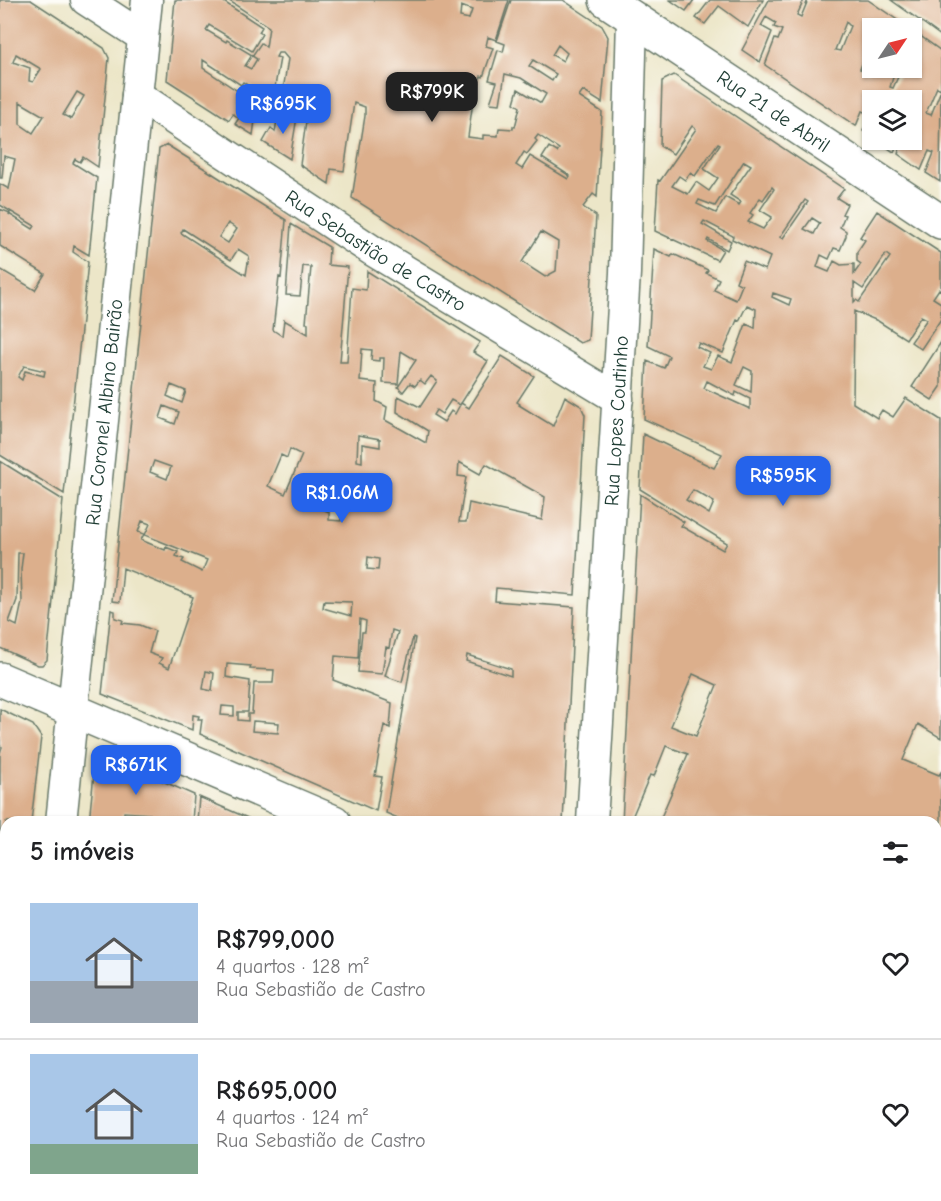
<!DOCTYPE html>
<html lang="pt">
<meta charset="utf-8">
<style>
body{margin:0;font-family:"Comic Neue",sans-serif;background:#f2f2f2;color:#202124;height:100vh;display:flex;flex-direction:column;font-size:22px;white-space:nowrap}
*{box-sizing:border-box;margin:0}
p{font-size:20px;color:#757577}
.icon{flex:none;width:33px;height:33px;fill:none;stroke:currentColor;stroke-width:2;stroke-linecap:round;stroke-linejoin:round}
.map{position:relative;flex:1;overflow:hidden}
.panel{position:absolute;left:0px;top:816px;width:942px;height:386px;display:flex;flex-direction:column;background:#fff;border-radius:18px 18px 0 0;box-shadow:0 2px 4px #0004}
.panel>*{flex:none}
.needle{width:39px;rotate:55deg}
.buttons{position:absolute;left:862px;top:18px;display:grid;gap:12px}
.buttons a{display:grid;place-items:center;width:60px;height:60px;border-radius:0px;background:#fff;box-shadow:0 2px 4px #0004;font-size:30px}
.price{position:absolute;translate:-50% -51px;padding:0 14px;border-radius:12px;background:#2563eb;color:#fff;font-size:20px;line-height:39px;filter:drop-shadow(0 2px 3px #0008)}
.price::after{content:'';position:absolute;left:50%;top:36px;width:18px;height:14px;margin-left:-9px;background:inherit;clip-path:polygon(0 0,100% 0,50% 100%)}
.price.on{background:#222;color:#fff}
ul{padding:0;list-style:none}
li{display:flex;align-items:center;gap:18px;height:150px;padding:0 30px}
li+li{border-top:2px solid #e0e0e0}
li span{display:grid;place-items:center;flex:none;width:168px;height:120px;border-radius:0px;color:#555}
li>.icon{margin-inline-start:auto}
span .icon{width:72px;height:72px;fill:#fffc;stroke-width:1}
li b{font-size:26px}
h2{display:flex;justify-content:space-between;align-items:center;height:72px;padding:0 30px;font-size:26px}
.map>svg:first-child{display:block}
.building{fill:#dcaf8c;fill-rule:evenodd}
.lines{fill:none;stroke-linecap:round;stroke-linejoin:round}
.street-casing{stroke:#677868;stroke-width:33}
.secondary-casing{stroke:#677868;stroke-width:36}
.street{stroke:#fff;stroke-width:30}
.secondary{stroke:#fff;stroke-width:33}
.labels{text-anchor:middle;stroke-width:4.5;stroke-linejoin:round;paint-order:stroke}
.street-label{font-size:20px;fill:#1f3d34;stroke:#fdfcf7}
</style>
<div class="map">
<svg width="941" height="1201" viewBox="0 0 941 1201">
<rect width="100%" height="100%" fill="#fdfcf7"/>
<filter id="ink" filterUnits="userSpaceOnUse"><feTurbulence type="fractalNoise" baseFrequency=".0167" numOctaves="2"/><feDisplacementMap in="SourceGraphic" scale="12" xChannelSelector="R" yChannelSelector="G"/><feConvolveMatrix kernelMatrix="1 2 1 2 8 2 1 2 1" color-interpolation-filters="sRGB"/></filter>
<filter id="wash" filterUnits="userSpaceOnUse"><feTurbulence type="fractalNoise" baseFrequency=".008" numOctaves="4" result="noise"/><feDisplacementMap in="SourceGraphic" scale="24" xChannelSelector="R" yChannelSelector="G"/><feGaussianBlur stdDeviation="1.35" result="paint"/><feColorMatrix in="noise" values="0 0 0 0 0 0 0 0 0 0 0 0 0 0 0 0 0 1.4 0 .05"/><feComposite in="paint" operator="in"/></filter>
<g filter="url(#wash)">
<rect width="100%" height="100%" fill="#ece6c8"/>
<g id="blocks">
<path class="building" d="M0,0H31L104,48L109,58L98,167L83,157L80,162L75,159L73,163L97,178L89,255L74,246L73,252L88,262L64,494L0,455V269L35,290L45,274L0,246V209L10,213L9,214L33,229L35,226L0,205V184L9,189L15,159L4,156L2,178H0ZM16,54L41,69L33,82L29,81L30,68L13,62ZM77,92L84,96L71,119L63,115ZM20,102L44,116L33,133L20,124ZM24,366L45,371L44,376L25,371L22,380L18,377Z
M175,0H221L262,27L259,32L262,34L252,51L209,25L206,30L226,42L227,40L252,55L245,66L251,69L257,59L252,56L261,43L266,47L269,27L228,0H509L496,40L488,37L486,46L493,48L483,77L481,76L477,88L475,87L468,137L483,139V135L498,136L499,128L513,129V126L515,127L520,107L514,103L518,89L541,103L546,94L521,78L505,74L500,104L490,103L497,82L489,80L498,50L503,52L505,44L497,41L511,0H563L602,26L608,37L602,103L583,91L579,97L602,112L597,197L593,194L583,207L596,216L588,340L580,343L352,198L365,116V107L354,103L344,171L331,169L329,184L300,165L308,107L281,103L288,59L283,53H278L276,57L280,58L271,109L257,106L253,135L235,124L239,118L233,114L229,120L167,80ZM461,6L472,10L469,19L460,17ZM558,45L567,53L563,61L552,55ZM203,60L241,85L243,82L259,93V101L251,96L249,114L238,107L245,96L203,68ZM533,60L556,74L552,81L529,66ZM538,135L559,149L557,152L549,147L542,158L570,176L568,179L530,156L522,169L516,165L524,152L527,154L537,141L535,139ZM541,232L558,242L556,271L545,277L522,262Z
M670,0H694L686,11Z
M710,0H763L748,27L719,6L705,24L696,18Z
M769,0H804L797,15L801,17L808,0H868L909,28H873V50L868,49L860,69L868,72L873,61V68H896L890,87L893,88L902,68H912V30L941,51V89L937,87L926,113L931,115L941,90L940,182L926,173L934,153L929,151L921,170L898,154L903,140H912V100H873V137L863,131L870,114L862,111L856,126L765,65L775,39L778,40L782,30L774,27L776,23L766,17L761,26L772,32L760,62L742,50ZM846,22L850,26L840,51L835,50Z
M891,0H941V36L919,20Z
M674,75L844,189L837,198L847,204L842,214L845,215L840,227L846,231V236L840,250L834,248L829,259L821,255L817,267L829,272L834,261L841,265L854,264V274L861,264L857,261V252L865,240L860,237L877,211L941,253V290L939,289L933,298L941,303V319L921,349L911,342L927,319L921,316L906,339L878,321L854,311L853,403L877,418L882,410L893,417L906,398L941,420V738L918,724L903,760L939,775L941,772V1051L936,1049V822H659L688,754L666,746L654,776L650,775L630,822H622L640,494L684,522L681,526L723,550L727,543L640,489L643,434L714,468L722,454L644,419L647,361L664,368L669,356L648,346L654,249L671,257L673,254L708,270L706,273L719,279L714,290L736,300L742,285L736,282L744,261L765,270L770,257L732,239L733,236L704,221L702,224L731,241L727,250L708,239L707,241L723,250L717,260L655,231L658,180L660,181L696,129L692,126L673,154L660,146L662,81ZM718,143L720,144L704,169L718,178L709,191L696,182L688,194L672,186L679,176L685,180L690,173L695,176ZM744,161L751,165L730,195L741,202L739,205L725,197L716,213L697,204L699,200L715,206ZM772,187L774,189L760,210L772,217L763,229L748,222L753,215L750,213L760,198L763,200ZM805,200L808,202L783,238L780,237ZM812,218L820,223L814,234L804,229ZM886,254L890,257L859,302L856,300L854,302V283L863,289ZM773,293L791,299L789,305L772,297ZM747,305L756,309L755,328L746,324L732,362L718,356L711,369L703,366L710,353L697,347L699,343L723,353L737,320L739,321ZM744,367L752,371L751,392L736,385ZM707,381L735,396L736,392L750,399V409L704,388ZM693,490L714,502L709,514L686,500ZM693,674L717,685L696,736L671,726Z
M278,114L297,117L290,159L263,142L271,128L275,132Z
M876,140H899L894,152Z
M167,145L286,220L281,278L279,277L273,330L282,336L284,320L308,334V323H306L311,267L303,266L300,296L286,295L291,224L329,247L328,265L348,267L340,362H347L352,288L366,290L367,271L480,342L473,352L488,361L460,405L451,400L442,414L436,410L433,415L444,422L451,411L455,414L461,403L469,408L502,356L534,376L517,402L520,404L519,405L553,426L565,396L581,406L585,415L575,595L496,588L495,601L574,607L563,822H407L386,813L415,638L413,637L402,682L385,676L398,632L392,630L389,648L386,647L382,674L358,672L362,632H365L366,621L360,619L358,658L335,656L333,680L392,703L390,728L384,725L375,776L382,777L376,811L200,734L202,719H198L199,716L193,715L192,730L102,694L111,610L115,611V618L123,620L122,623L140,625L155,631L149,653L162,658L159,663L169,668L193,597L123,568L120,602L112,601L159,149ZM228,223L237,229L228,243L219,237ZM183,229L231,260L238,249L249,256L246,275L181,233ZM362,349L372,350L371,360L379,361V358H384L383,383L398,384L401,351L416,360L398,387L403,392L410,383L415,386L420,380L425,384L431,376L437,381L420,407L398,396L397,412L428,431L426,443L385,420L387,407L376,401L377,383L360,381ZM171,385L186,391L182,403L167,396ZM164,406L179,412L175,424L160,418ZM358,435L380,439V447L362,444V462L357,461ZM290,449L302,455L285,494L268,486L281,455L287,458ZM154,461L171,467L167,479L150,472ZM459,462L480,474L486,464L545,497L542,520L469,503L466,522H459L466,477L458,476ZM307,492L346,506L345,515H341V521L329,520V512L305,501ZM142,521L150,524L145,535L207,560L202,572L182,562L184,559L176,556L178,552L166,547L165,550L141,540L144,534L138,532ZM368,557L379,559L378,570L367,569ZM324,601L352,602L351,616L323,608ZM467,655L511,669V676L466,661ZM227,664L251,666L250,669L274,670L273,683H254L252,714H248V721L238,720V712H248L250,681L226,677ZM206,671L214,673L212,691L203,689ZM222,706L234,707V716L221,715ZM253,721L279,723L278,733L252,731Z
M941,342V387L932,400L912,387Z
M0,461L63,500L47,660L42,665H38L0,648ZM18,553H23L21,569L22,602L17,626L9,622L17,600Z
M0,709L33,725L41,737L31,822H6V832L0,831V753L2,747L0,746Z
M108,757L194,795L192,822H149L150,814L124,812L123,819L137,820V822H89L95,764Z
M199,797L257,822H197Z
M0,836L6,837V1065L2,1110H0Z
M936,1113L941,1115V1201H536L538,1196H936Z
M52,1196H86L85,1201H52Z
M102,1196H215L214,1201H101Z
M246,1196H325L323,1201H245Z
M334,1196H362L376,1201H332Z
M371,1196H408L406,1201H384Z
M435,1196H471L475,1197L474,1201H447Z"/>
</g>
</g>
<g filter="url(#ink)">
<use href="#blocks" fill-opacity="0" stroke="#677868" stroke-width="1.5"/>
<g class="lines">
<g class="street-casing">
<g id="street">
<path d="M86,0L143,37"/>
<path id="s1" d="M137,95L373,251L618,399"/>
<path id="s2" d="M61,822L147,0"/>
<path id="s3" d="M592,822L625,273L632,18"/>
<path d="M21,1201L22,1196"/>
<path d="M507,1201L509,1196"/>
</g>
</g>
<g class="secondary-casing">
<g id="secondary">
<path id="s4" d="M606,0L941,222"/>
<path d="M0,679L334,822"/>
<path d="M936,1081L941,1083"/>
</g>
</g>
<use href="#street" class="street"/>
<use href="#secondary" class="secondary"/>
</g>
</g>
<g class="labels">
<g class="street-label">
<text dy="7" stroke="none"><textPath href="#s4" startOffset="201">Rua 21 de Abril</textPath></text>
<text dy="7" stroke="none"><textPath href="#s1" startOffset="285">Rua Sebastião de Castro</textPath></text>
<text dy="7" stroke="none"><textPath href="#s2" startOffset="412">Rua Coronel Albino Bairão</textPath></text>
<text dy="7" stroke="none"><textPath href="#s3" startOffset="402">Rua Lopes Coutinho</textPath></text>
</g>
</g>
</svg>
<div class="buttons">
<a><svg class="needle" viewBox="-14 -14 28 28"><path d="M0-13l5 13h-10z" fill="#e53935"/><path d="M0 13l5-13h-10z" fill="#757577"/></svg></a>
<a><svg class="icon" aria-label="layers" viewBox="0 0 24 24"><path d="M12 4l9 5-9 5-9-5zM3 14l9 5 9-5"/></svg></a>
</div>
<b class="price on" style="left:432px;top:123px">R$799K</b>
<b class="price" style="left:283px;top:135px">R$695K</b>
<b class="price" style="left:783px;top:507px">R$595K</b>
<b class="price" style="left:342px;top:524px">R$1.06M</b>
<b class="price" style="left:136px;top:796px">R$671K</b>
<section class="panel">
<h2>5 imóveis<svg class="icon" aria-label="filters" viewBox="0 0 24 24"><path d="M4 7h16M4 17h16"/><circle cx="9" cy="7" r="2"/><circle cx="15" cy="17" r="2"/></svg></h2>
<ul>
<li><span style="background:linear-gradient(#a9c7e8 65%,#9aa5b1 0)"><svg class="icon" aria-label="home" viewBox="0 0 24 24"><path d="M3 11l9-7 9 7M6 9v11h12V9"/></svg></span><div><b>R$799,000</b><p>4 quartos · 128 m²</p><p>Rua Sebastião de Castro</p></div><svg class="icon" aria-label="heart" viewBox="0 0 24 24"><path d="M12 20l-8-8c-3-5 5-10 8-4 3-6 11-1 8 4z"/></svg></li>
<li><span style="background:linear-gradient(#a9c7e8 75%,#7fa58c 0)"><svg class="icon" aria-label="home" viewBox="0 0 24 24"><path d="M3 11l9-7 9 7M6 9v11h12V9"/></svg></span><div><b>R$695,000</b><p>4 quartos · 124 m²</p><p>Rua Sebastião de Castro</p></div><svg class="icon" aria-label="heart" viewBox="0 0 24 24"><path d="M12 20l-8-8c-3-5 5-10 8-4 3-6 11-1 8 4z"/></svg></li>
</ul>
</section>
</div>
